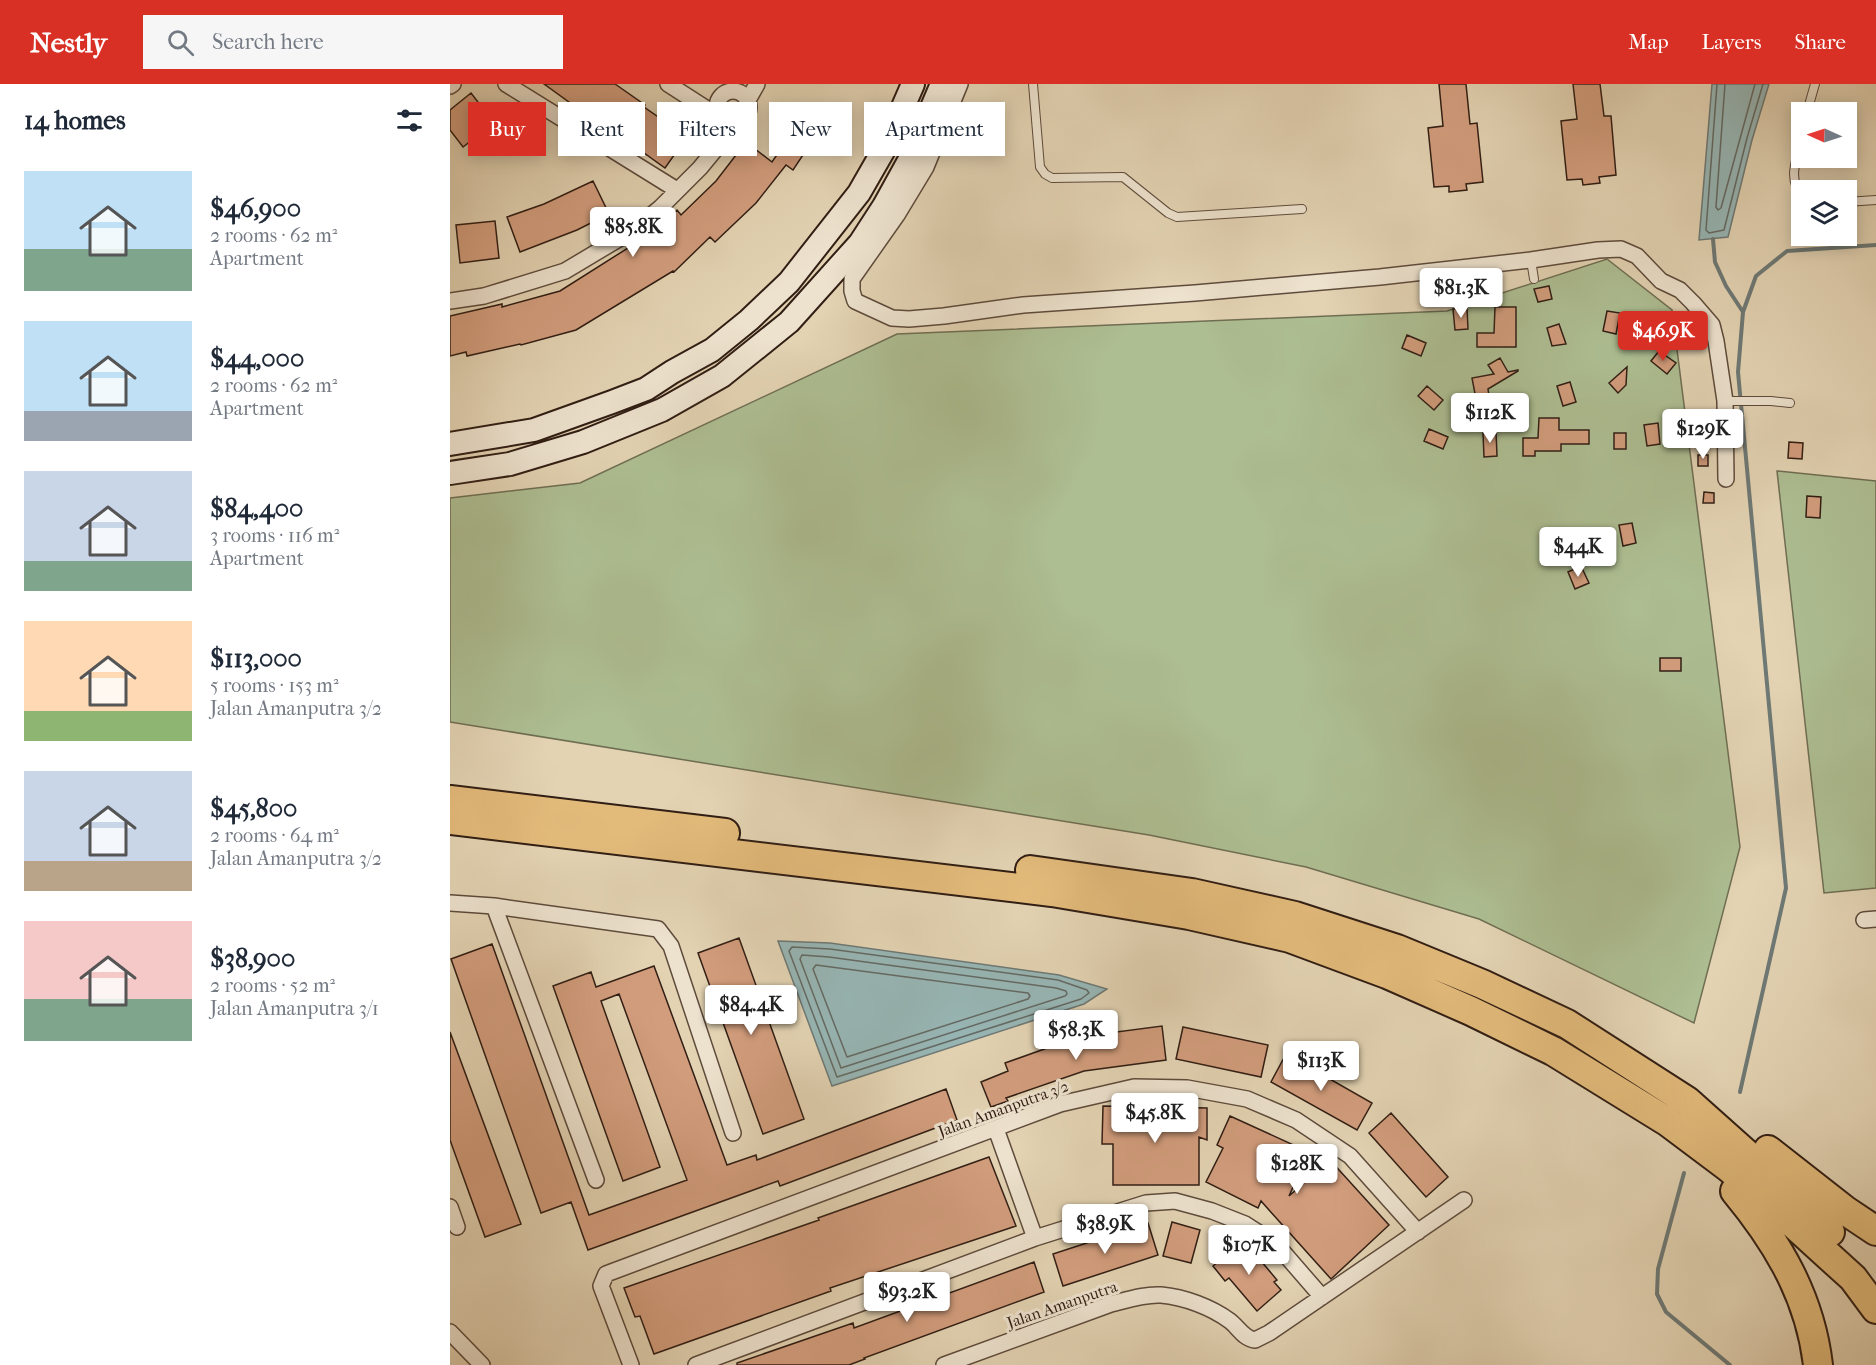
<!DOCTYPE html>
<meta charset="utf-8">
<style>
body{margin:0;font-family:"IM FELL French Canon",serif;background:#f6f6f7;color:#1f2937;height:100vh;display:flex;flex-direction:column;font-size:22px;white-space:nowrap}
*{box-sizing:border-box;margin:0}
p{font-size:20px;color:#747a83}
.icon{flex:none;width:33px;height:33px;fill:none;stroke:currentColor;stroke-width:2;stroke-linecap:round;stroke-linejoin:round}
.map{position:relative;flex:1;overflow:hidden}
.side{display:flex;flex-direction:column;background:#fff;width:450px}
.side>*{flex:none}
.banner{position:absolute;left:18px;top:18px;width:570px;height:54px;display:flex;gap:12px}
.needle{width:39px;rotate:273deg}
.buttons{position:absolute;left:1341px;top:18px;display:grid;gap:12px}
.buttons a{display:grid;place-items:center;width:66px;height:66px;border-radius:0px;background:#fff;box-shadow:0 3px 15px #0003;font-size:30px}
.price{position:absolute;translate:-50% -51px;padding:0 14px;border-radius:6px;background:#fff;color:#222;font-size:20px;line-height:39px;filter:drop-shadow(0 2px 3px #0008)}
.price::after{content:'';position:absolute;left:50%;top:36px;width:18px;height:14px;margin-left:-9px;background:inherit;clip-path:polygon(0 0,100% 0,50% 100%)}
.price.current{background:#d93025;color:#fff}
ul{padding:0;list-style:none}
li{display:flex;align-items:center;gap:18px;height:150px;padding:0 24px}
li span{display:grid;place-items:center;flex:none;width:168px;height:120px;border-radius:0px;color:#555}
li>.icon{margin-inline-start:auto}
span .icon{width:72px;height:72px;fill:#fffc;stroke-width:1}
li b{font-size:26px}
h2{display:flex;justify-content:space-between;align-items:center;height:72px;padding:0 24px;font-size:26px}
.pill{padding:0 21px;border-radius:0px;background:#fff;box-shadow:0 3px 15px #0003;font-size:21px;line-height:54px}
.pill.current{background:#d93025;color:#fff}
header{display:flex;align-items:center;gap:36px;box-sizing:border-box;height:84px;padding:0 30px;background:#d93025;color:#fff}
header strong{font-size:28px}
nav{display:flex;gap:33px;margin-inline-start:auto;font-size:21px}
.search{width:420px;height:54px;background:#f6f6f7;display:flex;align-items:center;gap:15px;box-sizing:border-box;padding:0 21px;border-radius:0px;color:#747a83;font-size:22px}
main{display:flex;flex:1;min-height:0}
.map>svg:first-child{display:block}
.green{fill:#adbe92;stroke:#6f6e53;stroke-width:1.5}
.water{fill:#97b6b5;stroke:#6e7975;stroke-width:1.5}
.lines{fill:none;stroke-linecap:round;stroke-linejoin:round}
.shore{stroke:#646a64;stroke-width:1.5}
.stream{stroke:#6e7975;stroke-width:4}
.building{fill:#d29d7d;stroke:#311e14;stroke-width:1.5}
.service-casing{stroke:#5e4b3c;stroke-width:10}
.minor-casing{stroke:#5e4b3c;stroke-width:18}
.secondary-casing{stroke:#311e14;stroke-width:26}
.motorway-casing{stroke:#311e14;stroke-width:32}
.service{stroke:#ede2ce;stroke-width:8}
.minor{stroke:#ede2ce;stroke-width:15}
.secondary{stroke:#ede2ce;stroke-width:22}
.motorway{stroke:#e2ba7a;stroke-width:28}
.labels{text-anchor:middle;stroke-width:6;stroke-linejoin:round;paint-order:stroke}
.street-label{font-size:16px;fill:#311e14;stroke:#ede2ce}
</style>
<header>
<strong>Nestly</strong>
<div class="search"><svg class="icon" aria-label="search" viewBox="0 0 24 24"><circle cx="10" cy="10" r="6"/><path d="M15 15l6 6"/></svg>Search here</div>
<nav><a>Map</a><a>Layers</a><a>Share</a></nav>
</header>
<main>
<section class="side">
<h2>14 homes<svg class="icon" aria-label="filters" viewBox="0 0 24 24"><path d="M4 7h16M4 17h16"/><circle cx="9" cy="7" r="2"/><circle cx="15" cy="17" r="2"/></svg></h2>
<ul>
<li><span style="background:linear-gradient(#bfe0f5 65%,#7fa58c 0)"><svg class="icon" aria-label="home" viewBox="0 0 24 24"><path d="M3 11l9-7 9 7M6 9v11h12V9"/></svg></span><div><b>$46,900</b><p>2 rooms · 62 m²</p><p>Apartment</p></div></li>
<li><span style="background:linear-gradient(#bfe0f5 75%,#9aa5b1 0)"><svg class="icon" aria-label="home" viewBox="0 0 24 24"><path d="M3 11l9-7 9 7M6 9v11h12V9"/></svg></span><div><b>$44,000</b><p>2 rooms · 62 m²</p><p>Apartment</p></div></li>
<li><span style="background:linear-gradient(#c9d6e8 75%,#7fa58c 0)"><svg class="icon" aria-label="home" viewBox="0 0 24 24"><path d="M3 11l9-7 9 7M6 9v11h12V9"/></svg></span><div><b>$84,400</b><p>3 rooms · 116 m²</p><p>Apartment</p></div></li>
<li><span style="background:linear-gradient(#ffd9b3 75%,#8fb573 0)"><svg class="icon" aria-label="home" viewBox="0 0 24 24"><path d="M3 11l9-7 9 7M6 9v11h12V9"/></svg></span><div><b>$113,000</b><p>5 rooms · 153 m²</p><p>Jalan Amanputra 3/2</p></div></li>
<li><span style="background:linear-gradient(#c9d6e8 75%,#b9a48a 0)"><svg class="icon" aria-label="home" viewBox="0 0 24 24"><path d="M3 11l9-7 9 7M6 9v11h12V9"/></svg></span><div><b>$45,800</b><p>2 rooms · 64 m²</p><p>Jalan Amanputra 3/2</p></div></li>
<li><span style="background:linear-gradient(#f6c9c9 65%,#7fa58c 0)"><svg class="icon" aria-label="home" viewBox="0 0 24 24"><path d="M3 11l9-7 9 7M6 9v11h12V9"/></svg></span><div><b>$38,900</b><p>2 rooms · 52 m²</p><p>Jalan Amanputra 3/1</p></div></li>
</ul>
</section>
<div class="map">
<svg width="1426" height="1281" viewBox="0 0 1426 1281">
<rect width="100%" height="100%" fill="#e3d3b3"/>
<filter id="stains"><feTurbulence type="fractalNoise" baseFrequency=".00333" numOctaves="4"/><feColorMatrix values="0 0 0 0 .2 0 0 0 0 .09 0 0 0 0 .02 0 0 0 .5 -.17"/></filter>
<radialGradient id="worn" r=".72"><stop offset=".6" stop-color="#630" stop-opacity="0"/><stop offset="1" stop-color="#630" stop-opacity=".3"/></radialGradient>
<path class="green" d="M1157,175L1222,226L1290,763L1244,939L1029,835L856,783L699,751L0,638V414L130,399L447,250L997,227Z
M1327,387L1426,397V804L1374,809Z"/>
<path class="water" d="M1262,0H1319L1302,56L1278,153L1249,156Z
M328,857L380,859L609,891L657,905L634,920L382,1002Z"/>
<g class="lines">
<path class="shore" d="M1267,0L1256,146L1259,149L1274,146L1297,54L1313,0
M1275,0L1266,123L1268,126L1271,124L1305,0
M342,863L380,865L608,896L637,906L639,909L631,915L387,993L339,867Z
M352,871L379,873L606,904L616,907L617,910L615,912L391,984L350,875Z
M366,881L578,909L580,912L578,915L397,973L363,885Z"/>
<path class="stream" d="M1263,155L1265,178L1276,202L1293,228L1288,288L1336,804L1290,1008
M1293,228L1306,192L1337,167L1426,161
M1234,1089L1208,1185L1207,1210L1216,1228L1280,1281"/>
</g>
<path class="building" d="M94,0H165L195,21L194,23L237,53L215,84L183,61L184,59L132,23L130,26Z
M989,0H1016L1020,40L1027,39L1033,98L1016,100L1017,106L999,108V102L984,103L978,44L993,42Z
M1123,0H1150L1154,32H1161L1166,91L1149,93L1150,99L1133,101L1132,95L1117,96L1111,37L1127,35Z
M21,9L44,39L13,63L0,46V26Z
M354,32L371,44L343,86L336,81L306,119L265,158L260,153L224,188L223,187L126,246L71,261L70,260L17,272L16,268L0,272V232L52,220V223L110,207L189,157L191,161L227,126L231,131L266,97L296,58L322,78Z
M143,97L159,130L127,146L70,168L57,133L94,120Z
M45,137L49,174L10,179L6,141Z
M1099,202L1102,215L1088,218L1084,205Z
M1045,223H1066V263H1027V249H1044Z
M1017,224L1018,245L1005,246L1003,225Z
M1157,227L1170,229L1166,250L1153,247Z
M1109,240L1116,260L1102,262L1097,244Z
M957,251L976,259L971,272L952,264Z
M1209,267L1226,279L1217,290L1201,277Z
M1050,274L1058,288L1068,286V287L1038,305L1039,312L1026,315L1022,294L1044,290L1038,281Z
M1177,283L1176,301L1168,309L1159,299Z
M1120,298L1126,318L1113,322L1107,302Z
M977,302L993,316L984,326L968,312Z
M1089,334H1109V346H1139V360H1111V367H1085V372H1073V354H1088Z
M1208,339L1210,360L1197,362L1194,341Z
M979,345L998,353L993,365L974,357Z
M1046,348L1047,372L1034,373L1033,349Z
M1164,349H1176V365H1164Z
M1339,358L1353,359L1352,375L1338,374Z
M1248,371H1258V382H1248Z
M1254,408L1264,409V419H1253Z
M1357,412L1371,413L1370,434L1356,433Z
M1182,439L1186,459L1173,462L1169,441Z
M1131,482L1139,499L1125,505L1118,488Z
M1210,574H1231V587H1210Z
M289,854L354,1035L313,1050L248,869Z
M42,860L139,1131L237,1096L169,910L151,917L210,1083L173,1097L103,902L141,888L146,903L204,882L277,1081L306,1071L307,1076L496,1005L507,1036L330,1102L328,1097L138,1166L121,1118L91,1129L1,875Z
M712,942L716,976L634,987L556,1014L558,1017L541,1023L531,998L558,987L555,979L628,953Z
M733,943L818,961L811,993L726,975Z
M0,948L71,1140L35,1153L0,1056Z
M836,970L922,1019L907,1046L821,998Z
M653,1022L757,1024V1056L749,1053V1101H663V1060H652Z
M941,1029L998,1093L976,1113L919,1049Z
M780,1032L859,1068L839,1112L880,1076L939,1141L881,1195L811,1117L808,1124L756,1098L773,1064L767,1061Z
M539,1073L566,1142L380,1204L381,1207L204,1270L190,1232L185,1233L174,1204L369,1136L368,1134Z
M722,1138L750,1146L741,1179L713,1172Z
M698,1139L708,1171L613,1202L603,1170Z
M796,1159L827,1196L824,1198L831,1206L807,1227L779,1194L775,1197L763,1182L785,1163L789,1165Z
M584,1178L594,1208L414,1274L415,1275L399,1281H287V1279L403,1239L404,1244Z"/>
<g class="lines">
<g class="service-casing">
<path id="service" d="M583,0L590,83L595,90L602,94L673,93L718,129L727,133L852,125
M1357,28L1365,0
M1352,55C1347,74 1337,95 1352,111
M1396,118L1426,116
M1081,176L1084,195
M1275,317H1321L1340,319"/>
</g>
<g class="minor-casing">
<path id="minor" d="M56,0L227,106
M218,0L271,34
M510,0L476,83L447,131L402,195V207L405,217L442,234L459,235L494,232L573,221L745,209L930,193L1081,176L1148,166L1171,165L1187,172L1211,197L1230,206L1243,219L1262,241L1266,257L1275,317L1276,395
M0,2L3,0
M267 23a16 16 0 1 1 32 0a16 16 0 1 1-32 0Z
M298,16L307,0
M0,217L34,212L115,187L182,147L210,124L250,84L287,39
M0,819L44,822L208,845L221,862L283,1049
M44,822L146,1096
M1414,836L1426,835
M546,1045L585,1154
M0,1123L7,1143
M0,1248L32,1281
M181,1281L151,1202L156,1190L610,1020L684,1003L737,1004L797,1015L846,1036L900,1072L968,1148
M246,1281L585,1154L696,1119L725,1117L762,1127L795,1140L826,1160L872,1213
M494,1281L661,1220C677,1216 694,1210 711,1211C734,1213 761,1223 780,1237C788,1243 794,1255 805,1256L819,1249L1014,1116"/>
</g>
<g class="secondary-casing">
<path id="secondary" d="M0,360L84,346L162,318L196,305L222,288L262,266L299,236L339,198L409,109L436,62L463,0
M0,389L60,380L133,358L212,326L272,292L339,238L410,159L434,122L460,75L492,0"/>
</g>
<g class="motorway-casing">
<path id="motorway" d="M0,716L275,749
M0,736L602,808L739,831L840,854L937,890L1021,927L1103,967L1218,1038L1278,1083L1338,1135L1403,1194L1426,1225
M580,786L742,809L845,832L947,865L1032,900L1117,940L1237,1017L1329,1099L1380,1148
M1318,1066L1396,1127L1426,1147
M1285,1107C1328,1159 1360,1213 1368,1281"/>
</g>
<use href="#service" class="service"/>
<use href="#minor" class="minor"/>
<use href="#secondary" class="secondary"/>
<use href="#motorway" class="motorway"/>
</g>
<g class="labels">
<g class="street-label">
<text transform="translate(553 1024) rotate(-20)" y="6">Jalan Amanputra 3/2</text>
<text transform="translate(612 1220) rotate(-19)" y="6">Jalan Amanputra</text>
</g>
</g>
<rect width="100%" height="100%" filter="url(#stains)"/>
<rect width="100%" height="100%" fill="url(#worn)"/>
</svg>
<div class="buttons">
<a><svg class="needle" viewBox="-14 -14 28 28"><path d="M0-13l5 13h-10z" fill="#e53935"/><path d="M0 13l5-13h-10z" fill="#747a83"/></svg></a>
<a><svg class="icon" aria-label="layers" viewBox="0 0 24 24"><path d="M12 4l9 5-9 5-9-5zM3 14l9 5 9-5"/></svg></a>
</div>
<b class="price" style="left:183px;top:174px">$85.8K</b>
<b class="price" style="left:1011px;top:235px">$81.3K</b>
<b class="price current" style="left:1213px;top:278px">$46.9K</b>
<b class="price" style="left:1040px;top:360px">$112K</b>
<b class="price" style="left:1253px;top:376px">$129K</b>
<b class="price" style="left:1128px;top:494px">$44K</b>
<b class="price" style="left:301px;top:952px">$84.4K</b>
<b class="price" style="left:626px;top:977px">$58.3K</b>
<b class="price" style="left:871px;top:1008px">$113K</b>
<b class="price" style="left:705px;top:1060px">$45.8K</b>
<b class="price" style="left:847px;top:1111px">$128K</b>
<b class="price" style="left:655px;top:1171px">$38.9K</b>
<b class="price" style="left:799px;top:1192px">$107K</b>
<b class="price" style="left:457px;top:1239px">$93.2K</b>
<div class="banner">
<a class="pill current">Buy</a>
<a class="pill">Rent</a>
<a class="pill">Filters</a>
<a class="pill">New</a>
<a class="pill">Apartment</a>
</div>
</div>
</main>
